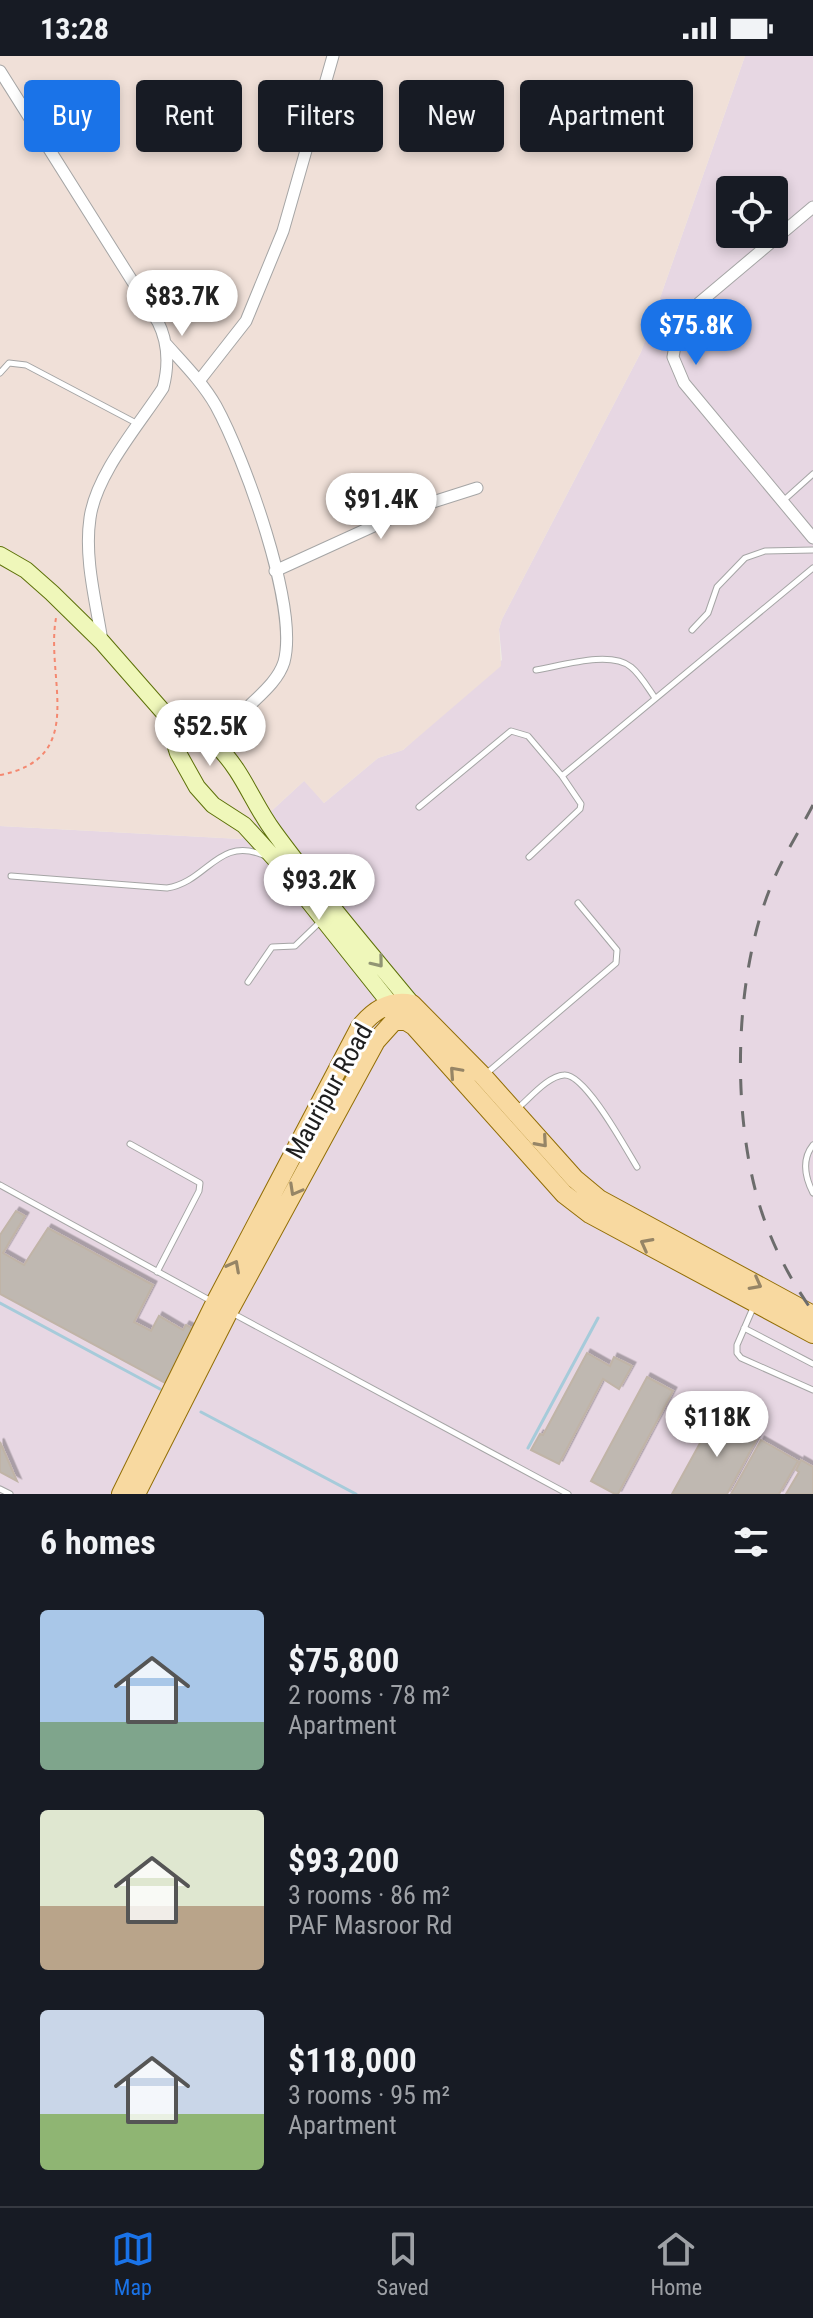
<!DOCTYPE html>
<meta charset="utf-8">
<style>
body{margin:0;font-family:"Roboto Condensed",sans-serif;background:#20242c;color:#f1f3f6;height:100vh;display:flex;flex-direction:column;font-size:30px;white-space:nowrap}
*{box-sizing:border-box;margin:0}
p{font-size:26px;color:#9ea1a6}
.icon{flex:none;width:44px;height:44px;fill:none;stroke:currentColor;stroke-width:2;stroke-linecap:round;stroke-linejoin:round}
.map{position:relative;height:1438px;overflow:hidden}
.details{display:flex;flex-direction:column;background:#171b24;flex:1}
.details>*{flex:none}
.banner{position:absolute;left:24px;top:24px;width:766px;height:72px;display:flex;gap:16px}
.fabs{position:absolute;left:716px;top:120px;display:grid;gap:16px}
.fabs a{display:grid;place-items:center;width:72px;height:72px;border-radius:8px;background:#171b24;box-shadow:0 4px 12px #0003;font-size:40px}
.price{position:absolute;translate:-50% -68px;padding:0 18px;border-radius:28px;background:#fff;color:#222;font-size:26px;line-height:52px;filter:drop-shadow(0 2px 4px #0008)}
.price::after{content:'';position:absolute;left:50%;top:48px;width:24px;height:18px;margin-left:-12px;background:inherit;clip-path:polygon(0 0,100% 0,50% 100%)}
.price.on{background:#1a73e8;color:#fff}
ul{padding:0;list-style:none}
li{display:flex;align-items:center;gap:24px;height:200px;padding:0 40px}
li span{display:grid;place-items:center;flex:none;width:224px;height:160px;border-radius:8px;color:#555}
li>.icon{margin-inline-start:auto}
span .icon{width:96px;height:96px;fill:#fffc;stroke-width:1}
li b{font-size:34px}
h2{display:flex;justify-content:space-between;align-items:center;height:96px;padding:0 40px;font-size:34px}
.pill{padding:0 28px;border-radius:8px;background:#171b24;box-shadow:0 4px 12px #0003;font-size:28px;line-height:72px}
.pill.on{background:#1a73e8;color:#fff}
.status{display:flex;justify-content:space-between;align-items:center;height:56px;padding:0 40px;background:#171b24;direction:ltr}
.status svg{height:22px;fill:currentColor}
.dock{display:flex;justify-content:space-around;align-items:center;height:112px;border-top:2px solid #363941;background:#171b24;font-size:22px;color:#9ea1a6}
.dock a{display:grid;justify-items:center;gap:4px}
.dock .on{color:#1a73e8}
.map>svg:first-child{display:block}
.industrial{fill:#e7d7e3;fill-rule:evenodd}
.military{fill:#f0e0d8}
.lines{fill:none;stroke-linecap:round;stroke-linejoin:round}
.stream{stroke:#a6cbda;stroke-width:3}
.building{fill:#bfb8b1;stroke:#c0b4a7;stroke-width:2;filter:url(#shadow)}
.lane-casing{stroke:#a5a5a5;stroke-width:7}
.street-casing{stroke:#a5a5a5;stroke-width:13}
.secondary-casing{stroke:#5d7109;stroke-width:18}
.primary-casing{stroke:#926e06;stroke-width:20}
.path{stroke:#f48870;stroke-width:2;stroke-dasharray:4 4;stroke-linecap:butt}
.lane{stroke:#fff;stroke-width:5}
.street{stroke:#fff;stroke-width:11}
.secondary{stroke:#eff7ba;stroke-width:16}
.primary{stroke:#f8d9a0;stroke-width:18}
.rail{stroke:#6c6c6c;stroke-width:3;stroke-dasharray:16 16;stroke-linecap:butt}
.oneway{stroke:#919574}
.oneway2{stroke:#968566}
.labels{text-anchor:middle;stroke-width:6;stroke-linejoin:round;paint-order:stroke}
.street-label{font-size:26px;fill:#1e1e1e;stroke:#fff}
</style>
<div class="status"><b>13:28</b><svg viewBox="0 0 49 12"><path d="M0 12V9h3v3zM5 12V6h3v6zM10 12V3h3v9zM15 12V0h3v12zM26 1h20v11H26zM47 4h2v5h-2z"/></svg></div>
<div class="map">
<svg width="813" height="1438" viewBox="0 0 813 1438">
<defs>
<filter id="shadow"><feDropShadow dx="3.5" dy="-3.5" stdDeviation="0" flood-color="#0004"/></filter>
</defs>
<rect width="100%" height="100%" fill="#efece4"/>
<path class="industrial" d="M745,0H813V1438H0V770L241,783L305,724L324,747L378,702L403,694L502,604L499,573L502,563L641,296ZM730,134H774V178H730Z"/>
<path class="military" d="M0,0H745L641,296L502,563L499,573L501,610L403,694L378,702L324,747L304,725L241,783L0,770Z"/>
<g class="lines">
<path class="stream" d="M0,1247L160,1333
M201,1356L356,1438
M528,1392L598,1262"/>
</g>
<path class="building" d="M16,1155L25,1160L3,1197L24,1209L48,1172L153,1229L134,1266L151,1275L159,1260L183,1274L186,1269L192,1272L165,1327L0,1238V1179Z
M587,1297L610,1310L614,1301L632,1310L619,1333L603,1323L559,1408L531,1394L540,1378L543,1379Z
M647,1321L673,1335L618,1438H615L591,1425Z
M716,1358L758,1381L727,1438H672Z
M761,1384L798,1405L779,1438H731Z
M0,1386L17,1425L0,1416Z
M801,1404L813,1411V1438H786L799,1416L796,1414Z"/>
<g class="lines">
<g class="lane-casing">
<path id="lane" d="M0,317L9,307L26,309L138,368
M783,445L813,418
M692,574L708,557L717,531L745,502L765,495L813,494
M536,614C561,610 610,594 631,611C640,618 648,632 655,642
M562,720L813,512
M419,751L511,675L528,680L562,720L581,748L580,753L529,801
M11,820L167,832C207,826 218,780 263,799
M248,926L272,891L295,890L321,865
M487,1017L616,907L617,894L578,847
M518,1052C530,1042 548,1020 564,1019C585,1017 626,1093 637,1111
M130,1088L200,1127L199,1135L157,1216
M813,1089C801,1104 805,1121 813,1137
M0,1129L213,1246
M753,1252L737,1289V1297L741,1302L813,1334
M232,1257L568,1438
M744,1272L813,1308
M0,1433L10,1438"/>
</g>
<g class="street-casing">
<path id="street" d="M0,15L158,266C168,286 169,310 163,332C139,369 96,418 90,462C84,502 96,546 102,585
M813,151L699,247L678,273L673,301L684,327L813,482
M166,288C184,308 203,327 216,350C244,401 299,551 284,606C278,625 260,639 246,653
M199,325L246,265L283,175L333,0
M275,515L411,453L477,432"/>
</g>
<g class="secondary-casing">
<path id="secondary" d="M0,499L26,514L52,537L102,586L166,659L178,697L197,731L213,749L244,769L275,803L396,955
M166,659C186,665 202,674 217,690C243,715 253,748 274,776C317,835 365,891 412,948"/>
</g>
<g class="primary-casing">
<path id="primary" d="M121,1438L215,1247L360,971C373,955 390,943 412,948L483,1020L575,1123L599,1143L813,1259
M136,1438L229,1255L376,985L394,965H406L414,970L564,1138L590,1158L813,1278"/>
</g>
<path class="path" d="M0,719C89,702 45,623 56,562"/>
<use href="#lane" class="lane"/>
<use href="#street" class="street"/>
<use href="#secondary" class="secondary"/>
<use href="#primary" class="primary"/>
<path class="rail" d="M813,749C799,776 782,802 771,830C732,925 730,1075 767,1171C779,1202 794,1229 813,1256"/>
</g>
<defs><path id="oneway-chevron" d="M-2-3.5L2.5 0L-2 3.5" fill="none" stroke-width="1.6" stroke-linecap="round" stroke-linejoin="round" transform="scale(2)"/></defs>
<use class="oneway" href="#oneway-chevron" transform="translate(378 906) rotate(51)"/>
<g class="oneway2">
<use href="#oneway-chevron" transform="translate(455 1016) rotate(-132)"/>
<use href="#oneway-chevron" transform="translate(542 1086) rotate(49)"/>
<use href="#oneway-chevron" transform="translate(295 1134) rotate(119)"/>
<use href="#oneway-chevron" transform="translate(646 1188) rotate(-152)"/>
<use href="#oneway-chevron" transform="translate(234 1210) rotate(-62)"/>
<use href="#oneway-chevron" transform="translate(756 1228) rotate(28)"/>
</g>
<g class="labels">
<g class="street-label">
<text transform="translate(329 1035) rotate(-61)" y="9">Mauripur Road</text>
</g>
</g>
</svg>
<div class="fabs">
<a><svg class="icon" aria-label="locate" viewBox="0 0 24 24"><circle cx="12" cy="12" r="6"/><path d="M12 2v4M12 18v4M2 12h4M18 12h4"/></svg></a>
</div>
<b class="price" style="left:182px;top:282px">$83.7K</b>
<b class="price on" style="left:696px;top:311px">$75.8K</b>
<b class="price" style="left:381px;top:485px">$91.4K</b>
<b class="price" style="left:210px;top:712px">$52.5K</b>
<b class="price" style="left:319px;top:866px">$93.2K</b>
<b class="price" style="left:717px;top:1403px">$118K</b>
<div class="banner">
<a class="pill on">Buy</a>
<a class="pill">Rent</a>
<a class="pill">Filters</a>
<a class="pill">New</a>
<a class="pill">Apartment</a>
</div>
</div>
<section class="details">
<h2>6 homes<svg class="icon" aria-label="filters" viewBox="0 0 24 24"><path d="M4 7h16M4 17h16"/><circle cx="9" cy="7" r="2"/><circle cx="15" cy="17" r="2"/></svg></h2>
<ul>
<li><span style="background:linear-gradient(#a9c7e8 70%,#7fa58c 0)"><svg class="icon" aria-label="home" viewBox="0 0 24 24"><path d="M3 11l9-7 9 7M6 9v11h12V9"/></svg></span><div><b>$75,800</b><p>2 rooms · 78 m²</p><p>Apartment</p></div></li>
<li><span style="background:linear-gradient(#dfe7d0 60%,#b9a48a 0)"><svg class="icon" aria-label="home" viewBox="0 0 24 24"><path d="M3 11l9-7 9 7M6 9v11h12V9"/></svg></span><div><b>$93,200</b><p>3 rooms · 86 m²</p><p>PAF Masroor Rd</p></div></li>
<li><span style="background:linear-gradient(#c9d6e8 65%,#8fb573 0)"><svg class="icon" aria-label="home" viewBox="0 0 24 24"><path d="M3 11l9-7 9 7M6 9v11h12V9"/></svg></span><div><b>$118,000</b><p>3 rooms · 95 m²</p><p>Apartment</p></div></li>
</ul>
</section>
<nav class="dock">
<a class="on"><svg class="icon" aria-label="map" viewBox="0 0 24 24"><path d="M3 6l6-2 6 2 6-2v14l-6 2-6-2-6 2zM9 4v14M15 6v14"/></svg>Map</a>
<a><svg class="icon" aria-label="saved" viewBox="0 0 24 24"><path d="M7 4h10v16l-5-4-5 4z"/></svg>Saved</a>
<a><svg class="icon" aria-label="home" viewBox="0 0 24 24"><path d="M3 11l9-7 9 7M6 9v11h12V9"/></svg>Home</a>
</nav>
